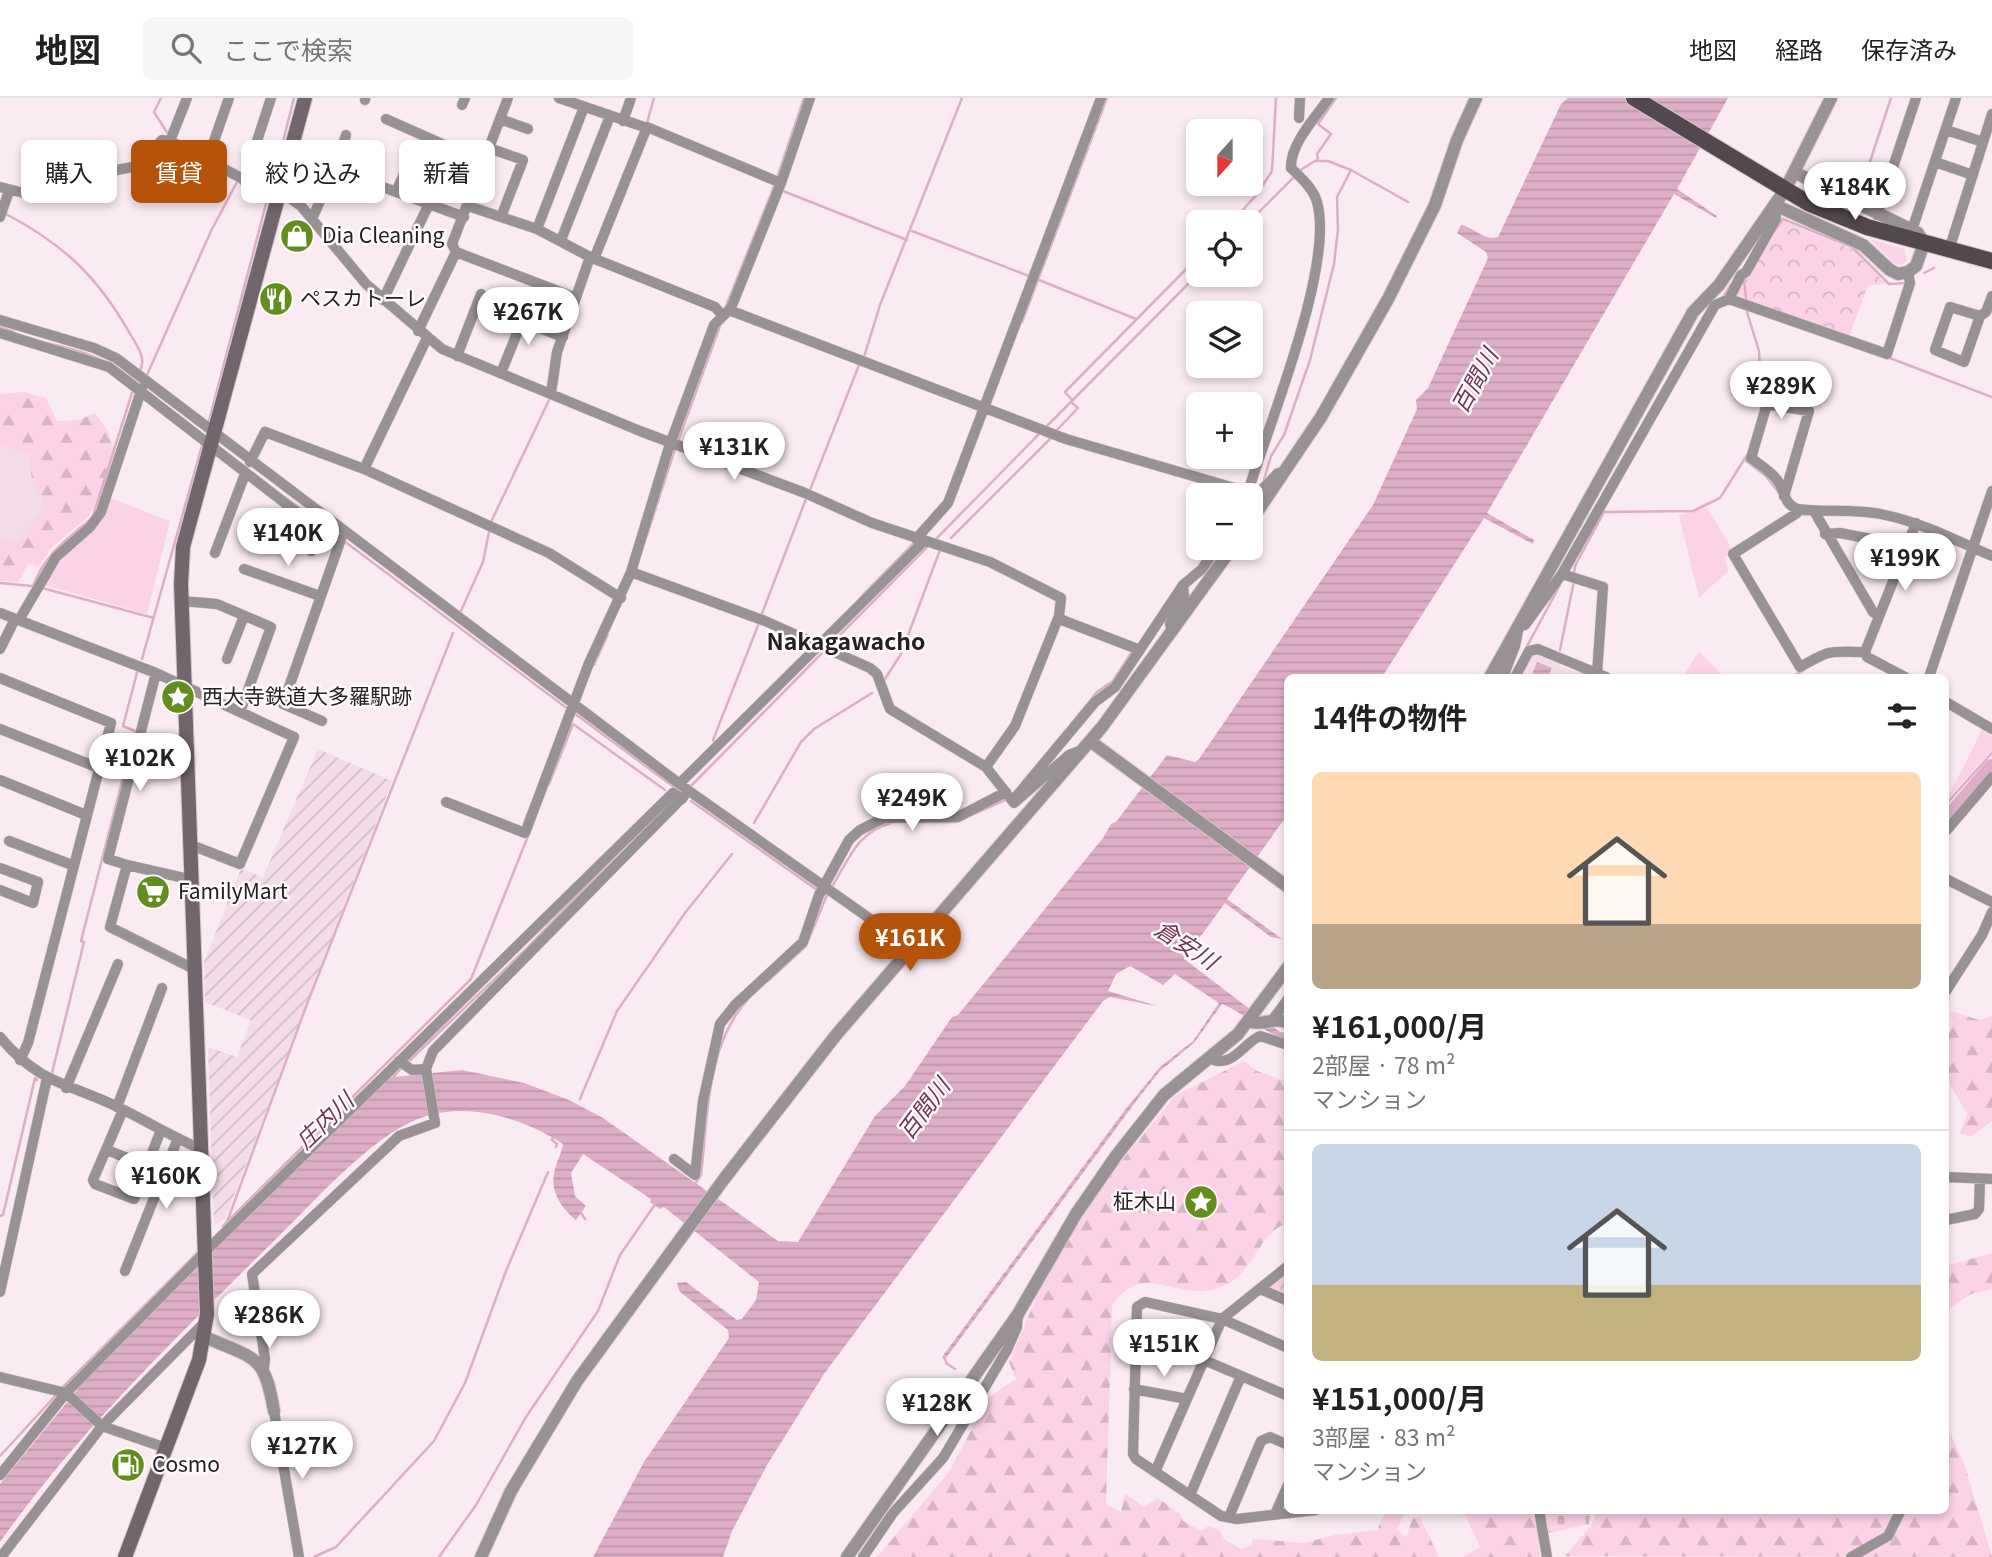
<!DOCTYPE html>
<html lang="ja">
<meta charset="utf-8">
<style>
body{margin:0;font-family:Georgia,"Noto Sans JP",serif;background:#f6f6f6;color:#222;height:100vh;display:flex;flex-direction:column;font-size:26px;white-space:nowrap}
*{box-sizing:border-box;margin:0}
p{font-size:23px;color:#767676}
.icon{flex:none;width:38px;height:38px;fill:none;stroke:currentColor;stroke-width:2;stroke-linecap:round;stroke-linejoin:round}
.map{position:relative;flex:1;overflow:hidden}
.sheet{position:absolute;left:1284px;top:576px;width:665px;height:840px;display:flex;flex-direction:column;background:#fff;border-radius:10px;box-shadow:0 4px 10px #0003}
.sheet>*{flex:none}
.guide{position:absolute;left:21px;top:42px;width:665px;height:63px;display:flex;gap:14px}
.needle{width:46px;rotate:201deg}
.buttons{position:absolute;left:1186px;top:21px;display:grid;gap:14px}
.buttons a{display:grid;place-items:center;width:77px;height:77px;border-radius:10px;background:#fff;box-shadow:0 4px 10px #0003;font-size:35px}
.price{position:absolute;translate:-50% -60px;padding:0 16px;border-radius:24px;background:#fff;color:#222;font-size:23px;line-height:46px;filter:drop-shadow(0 2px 4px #0008)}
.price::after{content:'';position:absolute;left:50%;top:42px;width:21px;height:16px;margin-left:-10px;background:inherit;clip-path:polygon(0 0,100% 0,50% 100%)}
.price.on{background:#b45309;color:#fff}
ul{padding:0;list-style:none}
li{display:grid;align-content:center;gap:14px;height:371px;padding:0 28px}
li+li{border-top:2px solid #e0e0e0}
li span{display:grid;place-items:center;height:217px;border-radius:10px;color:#555}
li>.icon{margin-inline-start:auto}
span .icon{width:126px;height:126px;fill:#fffc;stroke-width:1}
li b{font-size:30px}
h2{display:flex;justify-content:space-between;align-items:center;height:84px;padding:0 28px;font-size:30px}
.pill{padding:0 24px;border-radius:10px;background:#fff;box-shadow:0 4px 10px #0003;font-size:24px;line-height:63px}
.pill.on{background:#b45309;color:#fff}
header{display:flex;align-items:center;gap:42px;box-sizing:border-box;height:98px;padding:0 35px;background:#fff;border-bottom:2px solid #e0e0e0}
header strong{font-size:33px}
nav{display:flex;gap:38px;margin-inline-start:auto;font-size:24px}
.search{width:490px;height:63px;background:#f6f6f6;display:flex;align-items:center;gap:18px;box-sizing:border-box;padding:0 24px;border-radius:10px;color:#767676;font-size:26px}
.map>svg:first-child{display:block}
.built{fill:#f4dce8}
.industrial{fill:url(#industrial-furrows)}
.green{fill:#fbd2e6}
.forest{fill:url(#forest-firs)}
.cemetery{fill:url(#cemetery-stones)}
.park{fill:url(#park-crowns)}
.water{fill:url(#water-rules)}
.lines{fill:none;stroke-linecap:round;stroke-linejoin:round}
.stream{stroke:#deaec6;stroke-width:2.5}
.river{stroke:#deaec6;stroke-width:16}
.minor-casing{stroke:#d4c6cd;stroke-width:11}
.tertiary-casing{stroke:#d4c6cd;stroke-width:14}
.secondary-casing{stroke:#d4c6cd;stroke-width:16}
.primary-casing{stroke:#d4c6cd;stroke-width:18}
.minor{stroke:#999295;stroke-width:10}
.tertiary{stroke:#999295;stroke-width:12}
.secondary{stroke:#70666b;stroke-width:14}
.primary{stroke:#53484d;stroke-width:16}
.labels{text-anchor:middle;stroke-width:5;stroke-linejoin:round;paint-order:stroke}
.poi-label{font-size:21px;fill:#262023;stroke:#fffbfd;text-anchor:start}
.water-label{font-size:23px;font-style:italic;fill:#703557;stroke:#fffbfd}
.neighbourhood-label{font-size:23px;font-weight:bold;fill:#262023;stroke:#fffbfd}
</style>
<header>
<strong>地図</strong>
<div class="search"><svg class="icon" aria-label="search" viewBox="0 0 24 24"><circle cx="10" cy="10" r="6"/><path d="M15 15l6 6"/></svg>ここで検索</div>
<nav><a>地図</a><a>経路</a><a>保存済み</a></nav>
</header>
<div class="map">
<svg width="1992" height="1459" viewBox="0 0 1992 1459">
<defs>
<pattern id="industrial-furrows" width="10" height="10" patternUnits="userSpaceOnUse" patternTransform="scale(1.75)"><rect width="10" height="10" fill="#f4dce8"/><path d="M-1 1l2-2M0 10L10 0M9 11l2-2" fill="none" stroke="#d1bcc7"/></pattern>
<pattern id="forest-firs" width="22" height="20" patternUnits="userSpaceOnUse" patternTransform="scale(1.75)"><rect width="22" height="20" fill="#fbd2e6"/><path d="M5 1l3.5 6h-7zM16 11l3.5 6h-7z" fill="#d7b4c5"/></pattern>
<pattern id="cemetery-stones" width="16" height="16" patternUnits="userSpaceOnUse" patternTransform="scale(1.75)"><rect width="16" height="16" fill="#fbd2e6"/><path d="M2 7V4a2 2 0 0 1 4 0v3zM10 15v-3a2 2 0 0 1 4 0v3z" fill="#d7b4c5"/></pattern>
<pattern id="park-crowns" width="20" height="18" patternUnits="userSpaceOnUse" patternTransform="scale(1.75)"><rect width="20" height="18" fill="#fbd2e6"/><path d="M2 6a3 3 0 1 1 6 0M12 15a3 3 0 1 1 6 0" fill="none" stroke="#d7b4c5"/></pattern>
<pattern id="water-rules" width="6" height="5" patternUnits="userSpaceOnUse" patternTransform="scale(1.75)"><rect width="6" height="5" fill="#deaec6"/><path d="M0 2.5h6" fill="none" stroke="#be95aa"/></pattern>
</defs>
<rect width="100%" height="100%" fill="#faeaf2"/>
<path class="built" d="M0,346L29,357L31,377L45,409L17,444L0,439Z
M1537,554L1560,564L1559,567L1589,579H1518L1531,556Z"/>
<path class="industrial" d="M318,651L392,683L225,1121L214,1128L208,949L237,959L251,922L205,904L204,864L241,771L263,779Z"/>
<path class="green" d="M1870,141L1904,151L1907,163L1901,167L1895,166Z
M110,400L170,423L147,516L44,487L55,466Z
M1707,409L1733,453L1725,459L1728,473L1699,500L1679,417Z
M1699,553L1724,579H1683Z
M1982,632L1992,638V652L1946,703Z"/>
<path class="forest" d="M24,294L46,300L57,323L78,322L95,315L108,333L113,352L98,401L89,418L51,450L38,469L29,465L18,484L0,483V439L17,444L45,409L31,377L29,357L0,346V296Z
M1954,914L1979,922L1992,918V1023L1971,1039L1960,1035L1967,1016L1946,980V938L1949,937L1953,925L1950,916Z
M1244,963L1257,973L1288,984V1125C1254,1135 1256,1184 1210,1192C1170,1199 1141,1163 1112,1208L1106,1406L1121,1414L1125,1396L1144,1409L1158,1400L1180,1416L1183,1423L1202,1433L1208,1428L1219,1432L1224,1441L1241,1451L1251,1447L1253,1441L1304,1445L1335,1437L1377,1432L1386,1412H1412L1404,1416L1397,1432L1406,1439L1413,1420L1420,1419L1439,1459H877L949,1374L989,1299L1016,1281L1009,1264L1048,1172L1110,1077L1175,998Z
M1992,1155V1191L1971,1196L1946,1213V1168Z
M1946,1326L1964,1365L1992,1459L1565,1458L1591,1428L1597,1412H1946Z
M1463,1412H1531L1537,1428L1540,1459H1463L1480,1449Z"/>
<path class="cemetery" d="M1544,1412H1590L1589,1426L1549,1435Z"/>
<path class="park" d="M1783,123L1854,152L1886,186L1868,187L1849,239L1733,197Z
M1288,1173V1199L1270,1191V1187Z"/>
<path class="water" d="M1568,0H1728L1677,91L1717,118L1716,120L1674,96L1487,415L1534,442L1533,446L1484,420L1382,579H1288V716L1227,801L1282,841L1271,839L1225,805L1184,861L1280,934H1288V943C1263,934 1246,916 1222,906L1194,945L1160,973L1137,1002L946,1260L948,1268L942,1259L1125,1012L1160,969L1193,943L1219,905L1175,876L1163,887L1130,868L1116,876L1108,893L1157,908L1110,899L1103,903L824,1276L767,1367L732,1433L723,1459H593L644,1364L729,1240L728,1232L679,1193L677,1185L686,1184L737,1222L742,1221L756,1202L759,1184L664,1109L660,1111L650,1104L651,1101L583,1056L571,1075L575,1098L586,1108L576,1122C559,1108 548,1090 556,1068C558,1060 562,1054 563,1046C524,1021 472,1004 426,1018C375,1034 318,1100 279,1138C181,1235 80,1331 0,1444V1386L82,1286L385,980L462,972L524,985L569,1002L603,1020L778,1143L798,1144L875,1018L905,988L952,919L958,917L1103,740L1111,726L1116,724L1164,661L1167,657L1195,664L1199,661L1373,407L1417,311L1416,302L1428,290L1488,160L1486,154L1457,135L1461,127C1474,129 1485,144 1498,139L1561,6Z
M1537,564L1552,570L1548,579H1531Z"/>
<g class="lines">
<path class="stream" d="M161,0L154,14L168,36
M647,25L654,0
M1318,63L1317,56L1331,36L1318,26L1336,0
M271,91L294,0
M783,93L907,142
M1858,100L1891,0
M6,116C63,146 97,178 129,234C136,247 147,259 140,273
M1232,124L1258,95L1272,73L1276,0
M1249,124L1302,71L1315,63H1328L1351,72L1408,104
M912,133L1029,178
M1774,134L1783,121L1852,149L1889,186L1906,185
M1924,175L1934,170
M1039,182L1136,221
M1744,183L1746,200
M1724,198L1731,186
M726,208L775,86L804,0
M1746,211L1759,253L1762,307
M1022,224L1107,0
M0,229L14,234
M47,245C84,253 113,263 141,288
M864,259L880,207L962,0
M1887,259L1992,299
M147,277L211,133L237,84
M555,291L559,270
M1072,302L1065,294L1199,158
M209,323L267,102
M1046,329L1199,175
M1055,334L1078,310L1071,304
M678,343L720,228
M1745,362L1766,378L1779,395
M1256,390L1263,385L1271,358L1284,337L1310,262L1334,166L1338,132L1337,99L1351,72
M810,392L859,267
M285,399L338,439
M94,415L132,295
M1802,416L1811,417
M647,437L675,351
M951,440L1050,341
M935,442L1041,334
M344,443L568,611
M1574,476L1575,468L1604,414L1693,413L1720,400L1747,357
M0,485L32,488
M33,489C43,458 67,441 91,421
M42,490L154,520
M862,498L914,445
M460,515L483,464L491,424L550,300
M761,518L806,401
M829,548L930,446
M1525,552L1560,487
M1560,552L1574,483
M142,561L203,344
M594,567L608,536
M1581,574L1594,579
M1792,579L1804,572
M883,584L901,556L940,452
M574,615L678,692
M1070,627L1097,594L1113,583L1133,552
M716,645L713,642L759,525
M549,686L573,626L665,692
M1021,686L1066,632
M691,688L824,553
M691,703L817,792
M1946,706L1992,655
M1946,716L1992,663
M914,724H956L1005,702
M754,725L801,644L814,631L872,595
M647,727L663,712
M833,787C851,757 857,735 893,724
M768,883L806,848L827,797
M406,966L525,852L620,753
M52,975L84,844L81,843L135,633L123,628L138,571
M392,981L401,970
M580,1001L617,913L685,815L732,756
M553,1039L552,1042L557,1046L556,1049
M695,1086L701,1077C708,1017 706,945 750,899
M579,1112L585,1121
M0,1118L3,1117L35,980L37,982
M227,1124L307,906L453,535
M223,1128L471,881L528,738
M946,1265L955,1271
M61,1291L197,1155
M0,1358L57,1296
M314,1459L336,1449L434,1343L465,1285L506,1173L548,1074
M439,1459L476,1407L526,1319L598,1213L620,1157L656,1105"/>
<path class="river" d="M1946,723L1992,669"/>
<g class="minor-casing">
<path id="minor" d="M559,0L647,30
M365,2V0
M462,7L465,0
M1299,20L1300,0
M386,21L483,64
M500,21L528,31
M623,23L631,0
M1946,32L1983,44
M170,43L187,0
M489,50L523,62L501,119
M368,58L363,70L369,84L429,106
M207,63L229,0
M1935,64L1973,77
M244,83L271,0
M0,89L28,96L63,92L100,75L138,68L162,42L170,43L280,100
M281,94L301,108L366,186L442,251L640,333L805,395L872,425L990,464L1061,500L1059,518L1062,522L1140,552
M396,94L404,76
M468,108L537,131L590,159L715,209L722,217
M1877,117L1916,0
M0,119L9,93
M312,121L337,65L346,37
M537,131L584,9
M1912,132L1956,0
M561,142L610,18
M1949,152L1992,16
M456,154L576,200
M594,161L647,29L781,85
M1729,201L1887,256L1910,185L1908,174
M383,202L429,106L464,119
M729,212L1066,341L1248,394L1255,399
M1980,218L1950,209L1935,252L1964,264L1980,218L1986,214L1992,198
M0,222L94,250L116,260L689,693L910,849
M418,233L456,154L452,146L508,0
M0,235L109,269L338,446
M457,258L481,196
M501,275L522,223L563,239
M551,295L557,254L590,159
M250,364L265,334L364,371L427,240
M364,371L549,455L621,500
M1248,394C1268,328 1335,167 1317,104C1313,90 1301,80 1291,70C1290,46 1316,19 1329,0
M1784,398L1809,313L1767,306L1751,360C1760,367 1772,374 1778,383C1785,394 1784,406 1797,411
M1252,402L1278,375
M1814,413L1873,514L1879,518
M1825,436L1840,435L1907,448
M276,439L288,408
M916,441L948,405L1101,0
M311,453L318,431
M215,455L245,376
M244,471L320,498
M631,474L765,523L870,570L877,576L890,611L986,669L1014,705L1069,657L1082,652
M1562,476L1603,489L1597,576
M182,503L217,506L271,529L240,614
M0,515L156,575L294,639L240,766L191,747
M19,522L56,459L90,429L101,414L142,290
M1172,532L1170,526L1184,497L1183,488
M0,551L15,521
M1865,554L1916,425
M227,561L244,518
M1503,579L1515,548L1519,528L1525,527L1562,476L1715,207L1729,201L1741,177L1746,174L1776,121L1775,107
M1515,579L1529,553L1538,551L1606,579
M1905,579L1867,559L1865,554C1828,554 1834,550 1800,569L1733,456L1797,415V411C1826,415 1855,410 1885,417C1923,425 1957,443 1992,458
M1929,579L1992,393
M0,580L111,625L28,945L20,962
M1946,604L1992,631
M322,623L283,606L341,441
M0,631L99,670
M986,669L1015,628L1059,518
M0,682L86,717
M680,685L924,443
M1015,700L1095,604L1115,589L1183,487L1202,471L1216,450
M446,704L525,735L589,565L631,474L669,349L714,227L731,210L781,85L810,0
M1946,733L1992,679
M9,743L72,767
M127,767L108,761L156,575
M0,770L38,784L33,805L0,792
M1946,781L1992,804
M193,782L127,767L110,829L196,872
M1946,893L1982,837L1992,814
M1273,921L1288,901
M0,939C40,987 69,985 120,1010C148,1024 175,1040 203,1052
M1209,960C1232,972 1242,946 1260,938L1288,947
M399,963L412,972L426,971
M66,990L118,866
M117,1009L162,890
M123,1012L93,1082L95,1086L134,1101L161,1032
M107,1052L147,1068
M674,1061L695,1077L703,1003L720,926L735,907L803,844L819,797L849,742L860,732L884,720L958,719L1006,694
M1946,1079L1992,1081
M1946,1122L1975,1116L1979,1111L1980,1081
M125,1173L178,1040
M1260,1191L1288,1203
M0,1194L47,980
M1137,1249L1204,1262L1288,1298
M1288,1250L1222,1221L1145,1204L1137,1209L1133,1356L1136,1361L1221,1418L1237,1421L1316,1412
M264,1270L265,1261L252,1176L399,1038L435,1025L426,971L433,953L684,698
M0,1279L66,1295L102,1328L166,1350
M1134,1291L1187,1301
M274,1313L299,1459
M1155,1374L1222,1221L1288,1168
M0,1377L66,1295L206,1153L673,695L682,701
M1190,1397L1241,1278
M1539,1412L1547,1459
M1275,1416L1288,1387
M1229,1419L1261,1343L1270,1339L1288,1347
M1,1459L102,1328L206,1223
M863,1459L893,1415L943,1360L1007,1252L1017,1229L1018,1216
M1851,1459L1888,1438L1901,1412"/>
</g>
<g class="tertiary-casing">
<path id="tertiary" d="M1788,86L1831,0
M1775,107L1863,147L1890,172L1898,176L1908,174L1916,168L1924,145L1918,135L1794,74
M1251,423L1321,319L1388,201L1435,107L1457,42L1476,0
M1490,579L1693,214L1719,187L1780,99
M1090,643L1288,789
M1249,923C1263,929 1273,918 1288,925
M205,1239C256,1262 264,1255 274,1313
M481,1459L511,1393L577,1283L724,1081L836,937L1102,629L1232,450
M847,1459L1018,1216L1076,1116L1116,1058L1164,997L1238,936L1288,869"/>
</g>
<g class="secondary-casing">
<path id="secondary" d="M125,1459L199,1262L207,1216L181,486L183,449L305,0"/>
</g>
<g class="primary-casing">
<path id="primary" d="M1634,0L1808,105L1867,129L1992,163"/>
</g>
<use href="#minor" class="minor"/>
<use href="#tertiary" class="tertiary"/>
<use href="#secondary" class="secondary"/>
<use href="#primary" class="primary"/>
</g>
<defs>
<g id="shop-disc" transform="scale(1.75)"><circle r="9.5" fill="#638d1c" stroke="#fffbfd"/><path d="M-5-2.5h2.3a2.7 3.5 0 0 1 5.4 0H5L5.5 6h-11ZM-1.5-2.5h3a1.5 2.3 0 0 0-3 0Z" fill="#fff"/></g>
<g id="restaurant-disc" transform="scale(1.75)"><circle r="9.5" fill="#638d1c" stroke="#fffbfd"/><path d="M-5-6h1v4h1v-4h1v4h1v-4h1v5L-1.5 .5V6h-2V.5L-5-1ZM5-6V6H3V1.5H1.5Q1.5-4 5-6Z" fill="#fff"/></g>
<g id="sight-disc" transform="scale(1.75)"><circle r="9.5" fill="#638d1c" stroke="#fffbfd"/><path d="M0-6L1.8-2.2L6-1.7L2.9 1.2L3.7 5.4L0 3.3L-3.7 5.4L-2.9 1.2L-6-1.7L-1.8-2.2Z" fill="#fff"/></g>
<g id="supermarket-disc" transform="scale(1.75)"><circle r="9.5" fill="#638d1c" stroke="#fffbfd"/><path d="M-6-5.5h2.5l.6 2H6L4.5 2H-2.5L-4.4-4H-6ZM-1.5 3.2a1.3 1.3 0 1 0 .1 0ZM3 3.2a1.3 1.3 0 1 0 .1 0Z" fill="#fff"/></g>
<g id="fuel-disc" transform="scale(1.75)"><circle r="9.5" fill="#638d1c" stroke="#fffbfd"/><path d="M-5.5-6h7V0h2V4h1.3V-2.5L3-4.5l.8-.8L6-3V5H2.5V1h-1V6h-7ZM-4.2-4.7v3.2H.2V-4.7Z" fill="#fff"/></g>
</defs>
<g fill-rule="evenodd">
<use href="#shop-disc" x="297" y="138"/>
<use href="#restaurant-disc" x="276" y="201"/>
<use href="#sight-disc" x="178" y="599"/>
<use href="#supermarket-disc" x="153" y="794"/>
<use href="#sight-disc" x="1201" y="1104"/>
<use href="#fuel-disc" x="128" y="1367"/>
</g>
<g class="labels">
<g class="poi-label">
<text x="322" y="145">Dia Cleaning</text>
<text x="300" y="208">ペスカトーレ</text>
<text x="202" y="606">西大寺鉄道大多羅駅跡</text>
<text x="178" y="801">FamilyMart</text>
<text x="1176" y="1111" text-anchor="end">柾木山</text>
<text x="152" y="1374">Cosmo</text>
</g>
<g class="water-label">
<text transform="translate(1475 283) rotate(-61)" y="8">百間川</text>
<text transform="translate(1186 847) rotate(33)" y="8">倉安川</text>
<text transform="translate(924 1011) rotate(-53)" y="8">百間川</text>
<text transform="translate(325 1023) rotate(-44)" y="8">庄内川</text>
</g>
<g class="neighbourhood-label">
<text x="846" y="552">Nakagawacho</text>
</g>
</g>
</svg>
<div class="buttons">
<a><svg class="needle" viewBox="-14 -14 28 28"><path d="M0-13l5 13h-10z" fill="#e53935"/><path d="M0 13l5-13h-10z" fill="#767676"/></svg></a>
<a><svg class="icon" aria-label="locate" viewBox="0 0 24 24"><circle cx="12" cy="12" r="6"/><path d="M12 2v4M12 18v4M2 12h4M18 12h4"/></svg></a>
<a><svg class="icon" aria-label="layers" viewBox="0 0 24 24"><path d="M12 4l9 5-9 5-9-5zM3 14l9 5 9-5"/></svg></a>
<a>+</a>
<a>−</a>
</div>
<b class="price" style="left:1855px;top:124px">¥184K</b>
<b class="price" style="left:528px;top:249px">¥267K</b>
<b class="price" style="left:1781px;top:323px">¥289K</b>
<b class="price" style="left:734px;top:384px">¥131K</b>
<b class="price" style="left:288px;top:470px">¥140K</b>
<b class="price" style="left:1905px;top:495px">¥199K</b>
<b class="price" style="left:140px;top:695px">¥102K</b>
<b class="price" style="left:912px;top:735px">¥249K</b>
<b class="price on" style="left:910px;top:875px">¥161K</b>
<b class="price" style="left:166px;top:1113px">¥160K</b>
<b class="price" style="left:269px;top:1252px">¥286K</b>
<b class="price" style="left:1164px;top:1281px">¥151K</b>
<b class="price" style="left:937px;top:1340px">¥128K</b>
<b class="price" style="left:302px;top:1383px">¥127K</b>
<div class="guide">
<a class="pill">購入</a>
<a class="pill on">賃貸</a>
<a class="pill">絞り込み</a>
<a class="pill">新着</a>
</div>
<section class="sheet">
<h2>14件の物件<svg class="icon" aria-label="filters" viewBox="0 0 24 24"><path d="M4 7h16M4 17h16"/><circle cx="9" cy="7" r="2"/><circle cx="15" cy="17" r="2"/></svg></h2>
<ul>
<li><span style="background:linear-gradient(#ffd9b3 70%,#b9a48a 0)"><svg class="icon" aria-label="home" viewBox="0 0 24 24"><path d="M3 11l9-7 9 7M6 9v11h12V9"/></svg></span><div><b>¥161,000/月</b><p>2部屋 · 78 m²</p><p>マンション</p></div></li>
<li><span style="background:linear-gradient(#c9d6e8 65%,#c2b280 0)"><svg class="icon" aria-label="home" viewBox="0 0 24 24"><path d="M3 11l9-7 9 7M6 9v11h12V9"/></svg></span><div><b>¥151,000/月</b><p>3部屋 · 83 m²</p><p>マンション</p></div></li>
</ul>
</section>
</div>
